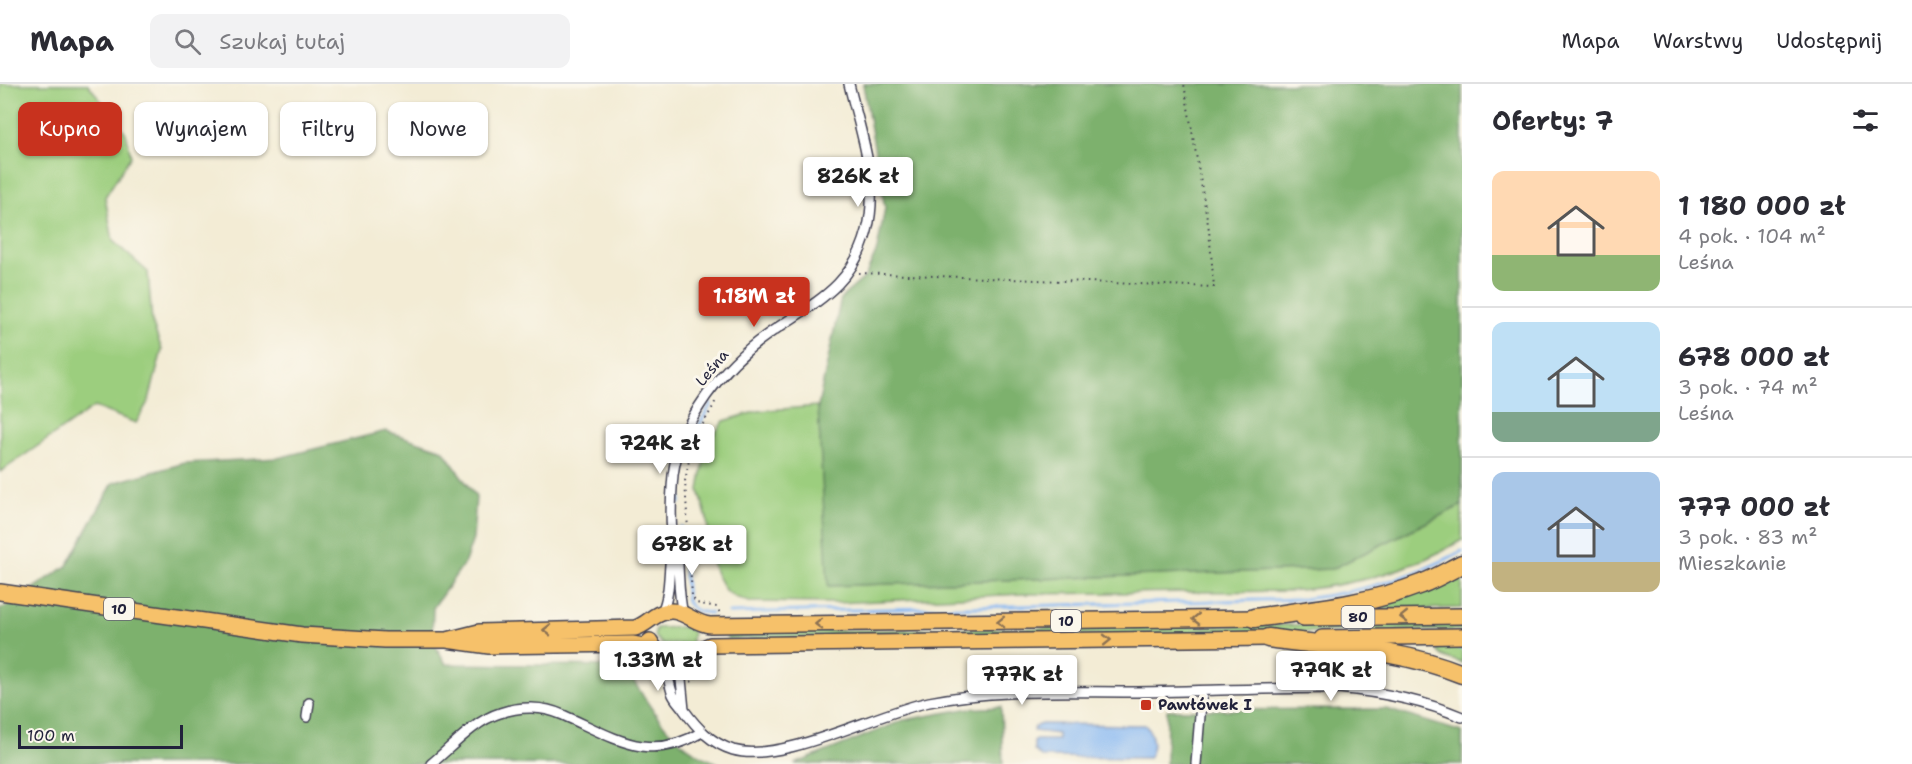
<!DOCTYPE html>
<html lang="pl">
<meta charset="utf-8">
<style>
body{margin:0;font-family:"Shantell Sans",sans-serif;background:#f2f2f3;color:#2b2b33;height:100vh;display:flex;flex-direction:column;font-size:22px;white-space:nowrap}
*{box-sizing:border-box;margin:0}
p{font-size:20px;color:#7c7c81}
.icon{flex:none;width:33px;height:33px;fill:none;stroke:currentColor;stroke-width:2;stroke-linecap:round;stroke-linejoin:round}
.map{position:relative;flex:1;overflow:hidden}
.side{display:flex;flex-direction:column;background:#fff;width:450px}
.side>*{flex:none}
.top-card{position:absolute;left:18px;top:18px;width:570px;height:54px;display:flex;gap:12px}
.scale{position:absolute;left:18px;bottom:15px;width:165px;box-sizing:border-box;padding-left:6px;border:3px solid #22223b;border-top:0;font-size:16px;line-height:21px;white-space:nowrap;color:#22223b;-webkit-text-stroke:4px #fbf7ec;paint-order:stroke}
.price{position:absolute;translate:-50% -51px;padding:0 14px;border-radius:6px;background:#fff;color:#222;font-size:20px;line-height:39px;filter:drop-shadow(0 2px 3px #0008)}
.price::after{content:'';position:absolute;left:50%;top:36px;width:18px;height:14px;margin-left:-9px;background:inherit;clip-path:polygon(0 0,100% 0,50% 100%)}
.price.selected{background:#c8321e;color:#fff}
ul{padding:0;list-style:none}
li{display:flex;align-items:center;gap:18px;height:150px;padding:0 30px}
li+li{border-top:2px solid #e1e1e2}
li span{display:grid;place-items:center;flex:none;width:168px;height:120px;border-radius:12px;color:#555}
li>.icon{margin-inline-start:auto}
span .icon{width:72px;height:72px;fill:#fffc;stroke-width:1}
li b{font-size:26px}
h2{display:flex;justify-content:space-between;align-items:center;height:72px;padding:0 30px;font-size:26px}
.tag{padding:0 21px;border-radius:12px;background:#fff;box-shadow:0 2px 4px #0004;font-size:21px;line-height:54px}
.tag.selected{background:#c8321e;color:#fff}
header{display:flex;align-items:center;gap:36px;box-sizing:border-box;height:84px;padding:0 30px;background:#fff;border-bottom:2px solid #e1e1e2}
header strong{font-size:28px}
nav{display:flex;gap:33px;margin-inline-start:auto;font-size:21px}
.search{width:420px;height:54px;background:#f2f2f3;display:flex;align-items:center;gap:15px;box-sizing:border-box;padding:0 21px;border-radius:12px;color:#7c7c81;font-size:22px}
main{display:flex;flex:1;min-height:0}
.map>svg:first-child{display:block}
.green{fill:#9cce7e;stroke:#5f785c;stroke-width:1.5}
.forest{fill:#7db16d;stroke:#506a54;stroke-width:1.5}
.water{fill:#86b7f2;stroke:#546c96;stroke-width:1.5}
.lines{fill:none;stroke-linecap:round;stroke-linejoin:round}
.stream{stroke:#86b7f2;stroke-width:3}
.minor-casing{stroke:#414052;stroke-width:12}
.primary-casing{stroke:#414052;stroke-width:18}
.trunk-casing{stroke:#414052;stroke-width:18}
.motorway-casing{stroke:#414052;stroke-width:21}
.path{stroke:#414052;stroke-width:2;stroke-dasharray:1.5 4.5;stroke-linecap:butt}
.minor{stroke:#fff;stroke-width:9}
.primary{stroke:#f6c16b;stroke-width:15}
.trunk{stroke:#f6c16b;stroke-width:15}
.motorway{stroke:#f6c16b;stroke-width:18}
.oneway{stroke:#8c7253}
.poi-dot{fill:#c8321e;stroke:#fbf7ec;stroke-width:2}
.labels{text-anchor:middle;stroke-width:6;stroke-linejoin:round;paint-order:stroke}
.shield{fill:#fbf7ec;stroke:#636270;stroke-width:1.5}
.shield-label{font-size:14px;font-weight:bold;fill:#22223b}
.street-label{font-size:15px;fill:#22223b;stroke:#fbf7ec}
.poi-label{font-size:15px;font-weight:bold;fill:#22223b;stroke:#fbf7ec;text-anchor:start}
</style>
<header>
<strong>Mapa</strong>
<div class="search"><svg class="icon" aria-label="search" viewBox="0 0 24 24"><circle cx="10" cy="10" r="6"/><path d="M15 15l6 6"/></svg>Szukaj tutaj</div>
<nav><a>Mapa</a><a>Warstwy</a><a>Udostępnij</a></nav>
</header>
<main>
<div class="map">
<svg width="1462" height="680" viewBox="0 0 1462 680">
<rect width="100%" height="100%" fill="#fbf7ec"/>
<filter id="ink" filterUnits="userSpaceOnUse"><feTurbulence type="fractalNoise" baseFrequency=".0167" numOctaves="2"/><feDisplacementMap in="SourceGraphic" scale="12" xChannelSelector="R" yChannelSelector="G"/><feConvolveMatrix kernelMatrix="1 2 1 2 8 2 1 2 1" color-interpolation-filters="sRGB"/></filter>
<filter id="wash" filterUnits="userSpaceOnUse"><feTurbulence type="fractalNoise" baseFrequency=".008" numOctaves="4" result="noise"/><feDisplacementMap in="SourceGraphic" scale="24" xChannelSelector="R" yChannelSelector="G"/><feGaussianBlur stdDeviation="1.35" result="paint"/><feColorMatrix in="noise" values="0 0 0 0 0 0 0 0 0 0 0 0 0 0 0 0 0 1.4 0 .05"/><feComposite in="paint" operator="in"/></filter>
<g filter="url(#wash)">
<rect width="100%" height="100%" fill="#f3ecd5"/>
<path class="green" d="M0,0H88L126,49L131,72L105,113L113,157L148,188L152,238L162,266L149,316L136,339L94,323L0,388Z
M818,322L829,502L1332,485L1462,421V456C1409,488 1350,502 1289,507L1023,510L836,519L749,518L735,513L725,506L716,490L710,471L707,435L699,406L704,377L714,350L724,337L758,327Z
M1462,489V524L1368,526L1369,524Z
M1462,539V546L727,555V548Z
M685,543L693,548L691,561L662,560L654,552L656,544Z
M1462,561V579C1453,575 1440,575 1437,565L1441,562Z"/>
<path class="forest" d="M863,0H1462V421L1332,485L828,502L818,322L841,214L865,193L877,166L885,124Z
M386,347L443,366L476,413L473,455L465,478L433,524L432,556L446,580L624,582C652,625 669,662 720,680H0V524L5,523L67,482L113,399L185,379L278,374Z
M1001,623L1003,680H795L904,636L965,625Z
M1386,625L1462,648V680H1166L1167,626Z"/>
<path class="water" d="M1039,640L1145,641C1153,649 1156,664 1148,674L1041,673L1034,666V656H1058V650L1033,647L1035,643Z"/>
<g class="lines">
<path class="stream" d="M680,419C679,381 692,352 711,320
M681,443L687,518C694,528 700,528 711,529
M729,529L1304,515C1360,508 1413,494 1462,467
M1459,564H1462"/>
</g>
</g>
<g filter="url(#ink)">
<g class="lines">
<g class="minor-casing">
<path id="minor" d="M662,528C671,509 668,485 672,464
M683,530C679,514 679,498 678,481C677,474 674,466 673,459C670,437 671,413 673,391C680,336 723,282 767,251C812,219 851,206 867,147C880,99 860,47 849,0
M662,573C667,584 668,596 672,608C674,615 680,620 684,626C697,644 711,659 733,666C782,680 876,629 929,618C994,605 1062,608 1129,608C1198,607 1268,604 1338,604C1380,608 1422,616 1462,633
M684,626L681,595L684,576
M307,633L309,619
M431,680C452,663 474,637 500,629C520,622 543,622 563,631C615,654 649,680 702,648
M1196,680L1202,607"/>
</g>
<g class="primary-casing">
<path id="primary" d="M1303,534L1462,532
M1322,554L1462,552"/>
</g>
<g class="trunk-casing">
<path id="trunk" d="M0,508L302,551L385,556H447L489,562L632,560L654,564
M447,556L479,548L635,544C647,541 653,530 665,528C681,523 694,540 710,541L1254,534
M650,557C658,572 673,583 690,574C698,570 701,564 710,561L1268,554"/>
</g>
<g class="motorway-casing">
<path id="motorway" d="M1254,534C1310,526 1367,521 1421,500C1435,495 1448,487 1462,480
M1268,554C1333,563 1400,565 1462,590"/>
</g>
<path class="path" d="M859,189L1214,203L1209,146L1184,0
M715,318L714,321L700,345L690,371L685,397L692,512L696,519L717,523L720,529
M1033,597H1049
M691,598L715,575
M1009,598L1025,597
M1151,619L1170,618"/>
<use href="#minor" class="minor"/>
<use href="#primary" class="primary"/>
<use href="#trunk" class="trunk"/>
<use href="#motorway" class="motorway"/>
</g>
<defs><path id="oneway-chevron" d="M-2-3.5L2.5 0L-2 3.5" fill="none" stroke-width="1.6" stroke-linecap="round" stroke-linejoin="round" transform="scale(1.5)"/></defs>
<g class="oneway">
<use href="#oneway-chevron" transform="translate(1404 533) rotate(179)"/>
<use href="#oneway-chevron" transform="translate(1196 535) rotate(179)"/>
<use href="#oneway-chevron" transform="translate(1001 538) rotate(179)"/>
<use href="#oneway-chevron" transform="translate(819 540) rotate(179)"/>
<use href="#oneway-chevron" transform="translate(547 546) rotate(180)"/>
<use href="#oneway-chevron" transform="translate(1107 556) rotate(-1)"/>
</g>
</g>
<rect class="poi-dot" x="1140" y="615" width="12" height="12" rx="3"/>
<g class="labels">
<g class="shield">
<rect x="104" y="514" width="30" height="22" rx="4.5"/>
<rect x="1341.5" y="522" width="33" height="22" rx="4.5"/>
<rect x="1051" y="526" width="30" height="22" rx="4.5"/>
</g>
<g class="shield-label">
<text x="119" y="530">10</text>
<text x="1358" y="538">80</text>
<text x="1066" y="542">10</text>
</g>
<g class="street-label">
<text transform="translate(712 284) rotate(-50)" y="5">Leśna</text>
</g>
<g class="poi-label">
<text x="1158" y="626">Pawłówek I</text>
</g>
</g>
</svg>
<div class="scale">100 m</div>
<b class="price" style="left:858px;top:124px">826K zł</b>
<b class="price selected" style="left:754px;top:244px">1.18M zł</b>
<b class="price" style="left:660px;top:391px">724K zł</b>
<b class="price" style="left:692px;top:492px">678K zł</b>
<b class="price" style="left:658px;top:608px">1.33M zł</b>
<b class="price" style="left:1331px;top:618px">779K zł</b>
<b class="price" style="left:1022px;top:622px">777K zł</b>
<div class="top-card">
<a class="tag selected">Kupno</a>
<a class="tag">Wynajem</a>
<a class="tag">Filtry</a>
<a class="tag">Nowe</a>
</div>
</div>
<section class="side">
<h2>Oferty: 7<svg class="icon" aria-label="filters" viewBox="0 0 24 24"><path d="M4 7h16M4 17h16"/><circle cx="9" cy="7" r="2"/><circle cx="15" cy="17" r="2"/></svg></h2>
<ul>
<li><span style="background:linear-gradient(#ffd9b3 70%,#8fb573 0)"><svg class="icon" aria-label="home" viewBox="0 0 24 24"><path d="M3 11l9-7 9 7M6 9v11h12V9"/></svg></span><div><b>1 180 000 zł</b><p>4 pok. · 104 m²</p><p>Leśna</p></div></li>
<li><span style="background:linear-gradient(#bfe0f5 75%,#7fa58c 0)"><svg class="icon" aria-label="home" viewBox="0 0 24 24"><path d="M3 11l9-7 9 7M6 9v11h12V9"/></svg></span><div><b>678 000 zł</b><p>3 pok. · 74 m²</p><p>Leśna</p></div></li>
<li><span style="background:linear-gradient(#a9c7e8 75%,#c2b280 0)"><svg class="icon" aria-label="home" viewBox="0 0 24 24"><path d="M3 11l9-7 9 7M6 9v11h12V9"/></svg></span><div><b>777 000 zł</b><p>3 pok. · 83 m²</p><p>Mieszkanie</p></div></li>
</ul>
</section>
</main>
